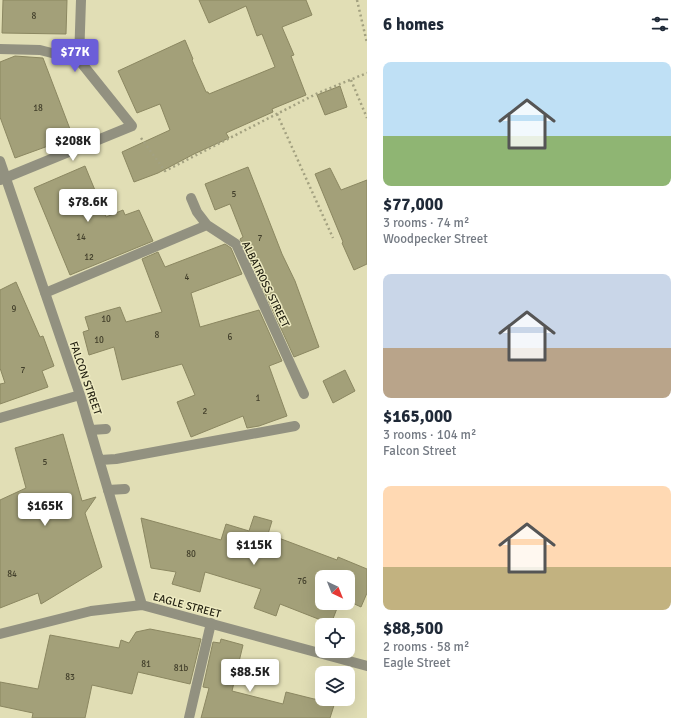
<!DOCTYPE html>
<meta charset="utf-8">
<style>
body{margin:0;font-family:Signika,sans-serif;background:#f6f6f7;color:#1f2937;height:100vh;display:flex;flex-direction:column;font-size:15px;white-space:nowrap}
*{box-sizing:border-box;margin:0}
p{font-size:13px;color:#747a83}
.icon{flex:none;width:22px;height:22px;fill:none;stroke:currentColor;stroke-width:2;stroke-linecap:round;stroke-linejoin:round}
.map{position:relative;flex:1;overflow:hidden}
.drawer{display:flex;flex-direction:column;background:#fff;width:320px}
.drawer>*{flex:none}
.needle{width:26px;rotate:137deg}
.buttons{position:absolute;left:315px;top:570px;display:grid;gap:8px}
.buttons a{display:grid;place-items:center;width:40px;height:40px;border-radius:8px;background:#fff;box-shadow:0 4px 16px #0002;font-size:20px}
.price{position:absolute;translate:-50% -34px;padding:0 9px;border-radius:4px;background:#fff;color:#222;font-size:13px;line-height:26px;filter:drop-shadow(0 1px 2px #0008)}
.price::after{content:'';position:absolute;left:50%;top:24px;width:12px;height:9px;margin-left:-6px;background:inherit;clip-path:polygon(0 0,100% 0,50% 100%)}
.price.on{background:#6b5ed8;color:#fff}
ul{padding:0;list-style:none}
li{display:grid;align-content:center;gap:8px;height:212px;padding:0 16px}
li span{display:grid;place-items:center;height:124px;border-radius:8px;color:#555}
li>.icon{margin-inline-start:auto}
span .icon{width:72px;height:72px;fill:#fffc;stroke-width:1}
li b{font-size:17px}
h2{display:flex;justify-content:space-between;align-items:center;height:48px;padding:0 16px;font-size:17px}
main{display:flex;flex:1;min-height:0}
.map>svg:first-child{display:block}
.building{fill:#a3a079;stroke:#8b8761}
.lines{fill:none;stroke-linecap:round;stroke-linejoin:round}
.path{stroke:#a3a180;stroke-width:2.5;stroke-dasharray:2 3;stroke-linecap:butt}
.lane{stroke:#929180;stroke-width:10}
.street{stroke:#929180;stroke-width:10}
.labels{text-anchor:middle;stroke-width:3;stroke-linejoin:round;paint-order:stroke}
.number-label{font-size:9px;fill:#413e2a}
.street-label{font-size:11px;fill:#201e0f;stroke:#eeebc2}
</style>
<main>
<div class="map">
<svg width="367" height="718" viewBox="0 0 367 718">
<rect width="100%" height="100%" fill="#e1deb5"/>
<path class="building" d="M3,0H67L66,34L2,33Z
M199,0H306L312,15L282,27L294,55L291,56L306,95L272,109L273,112L226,133L229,138L194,154L158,173L134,182L122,152L170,130L160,104L137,113L118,71L185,40L193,59L192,60L206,92H208L209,94L275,67L262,34L257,36L246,6L209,23Z
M15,56L43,58L73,137L15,158L0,117V62Z
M340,86L347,107L325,115L317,95Z
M85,166L106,217L123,210L125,215L139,210L153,241L70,275L34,188Z
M248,167L282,254L295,281L319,347L294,357L240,239L243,237L230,204L215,210L205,184Z
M330,168L341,190L367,180V264L354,270L342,243L343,242L315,174Z
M225,244L231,248L242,274L191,293L200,327L259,310L282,361L269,366L287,416L259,426L247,428L243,416L191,437L177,402L195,395L182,364L122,380L114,347L89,355L83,332L89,330L85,317L120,307L126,322L162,312L142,259L158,252L165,267Z
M16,282L40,337L43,336L54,366L42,371L48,387L0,404V384L5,383L0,368V290Z
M345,370L355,391L333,403L323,381Z
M63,434L82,501L96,497L85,513L102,567L41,604L38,593L0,608V500L26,488L15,448Z
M254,516L272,521L268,534L337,560L338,557L367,569V593L361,607L348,601V577H322V603H339L331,624L280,604L276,616L254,608L261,589L205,572L200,592L172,584L176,572L151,568L141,518L221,540L226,524L249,531Z
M150,629L201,639L190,684L138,672L132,694L92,685L85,718H32L33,713L0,706V682L38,689L50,635L119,648L121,640L129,643L136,632Z
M221,639L243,645L232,691L283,704L286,692L314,699H336L330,718H201L209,688L203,687L213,642L220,643Z"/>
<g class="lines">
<path class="path" d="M357,0L367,43
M351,80L367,118
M277,114L333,238
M141,138L165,171L318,93L367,73"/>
<path class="lane" d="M91,430L106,429
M108,490L125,489
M189,718L211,623"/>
<path class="street" d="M0,49L40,50L79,60L132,126L0,180
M79,60L81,0
M0,161L80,395L142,605
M191,198L197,212L207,225
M45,293L207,225L236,244L304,394
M0,418L80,395
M100,460L116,459L295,426
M0,634L91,611L142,605L367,666"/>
</g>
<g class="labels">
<g class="number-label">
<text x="34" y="19">8</text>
<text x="38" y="111">18</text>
<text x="234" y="197">5</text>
<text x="81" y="240">14</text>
<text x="260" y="241">7</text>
<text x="89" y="260">12</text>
<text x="187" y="280">4</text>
<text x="14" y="312">9</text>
<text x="106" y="322">10</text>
<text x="157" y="338">8</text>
<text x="230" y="340">6</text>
<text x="99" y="343">10</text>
<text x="23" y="373">7</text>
<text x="258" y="401">1</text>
<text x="205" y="414">2</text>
<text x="45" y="465">5</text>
<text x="191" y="557">80</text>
<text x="12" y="577">84</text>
<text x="302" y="584">76</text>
<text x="146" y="667">81</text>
<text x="181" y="671">81b</text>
<text x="70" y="680">83</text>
</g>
<g class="street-label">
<text transform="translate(266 284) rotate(64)" y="4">ALBATROSS STREET</text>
<text transform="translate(86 378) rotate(71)" y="4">FALCON STREET</text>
<text transform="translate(187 605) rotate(15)" y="4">EAGLE STREET</text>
</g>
</g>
</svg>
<div class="buttons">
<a><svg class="needle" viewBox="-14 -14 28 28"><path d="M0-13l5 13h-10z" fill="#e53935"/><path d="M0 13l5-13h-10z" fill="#747a83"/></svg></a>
<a><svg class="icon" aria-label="locate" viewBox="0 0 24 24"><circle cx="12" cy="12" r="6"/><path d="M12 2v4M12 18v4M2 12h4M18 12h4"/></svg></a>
<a><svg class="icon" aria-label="layers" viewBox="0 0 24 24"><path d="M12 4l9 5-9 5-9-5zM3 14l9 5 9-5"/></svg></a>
</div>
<b class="price on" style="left:75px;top:73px">$77K</b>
<b class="price" style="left:73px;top:162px">$208K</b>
<b class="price" style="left:88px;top:223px">$78.6K</b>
<b class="price" style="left:45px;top:527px">$165K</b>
<b class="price" style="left:254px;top:566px">$115K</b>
<b class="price" style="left:250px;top:693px">$88.5K</b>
</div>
<section class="drawer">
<h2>6 homes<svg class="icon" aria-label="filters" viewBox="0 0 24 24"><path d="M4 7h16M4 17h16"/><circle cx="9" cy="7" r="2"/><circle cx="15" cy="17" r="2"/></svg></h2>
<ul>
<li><span style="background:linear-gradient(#bfe0f5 60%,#8fb573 0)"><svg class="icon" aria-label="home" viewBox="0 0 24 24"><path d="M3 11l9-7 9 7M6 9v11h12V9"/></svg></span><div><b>$77,000</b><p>3 rooms · 74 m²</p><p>Woodpecker Street</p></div></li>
<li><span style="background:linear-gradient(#c9d6e8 60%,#b9a48a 0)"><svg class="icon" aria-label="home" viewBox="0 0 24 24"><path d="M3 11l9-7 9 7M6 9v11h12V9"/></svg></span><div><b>$165,000</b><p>3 rooms · 104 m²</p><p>Falcon Street</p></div></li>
<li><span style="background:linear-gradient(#ffd9b3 65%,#c2b280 0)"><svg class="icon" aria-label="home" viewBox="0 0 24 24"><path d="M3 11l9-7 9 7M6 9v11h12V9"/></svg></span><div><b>$88,500</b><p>2 rooms · 58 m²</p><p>Eagle Street</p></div></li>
</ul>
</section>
</main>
